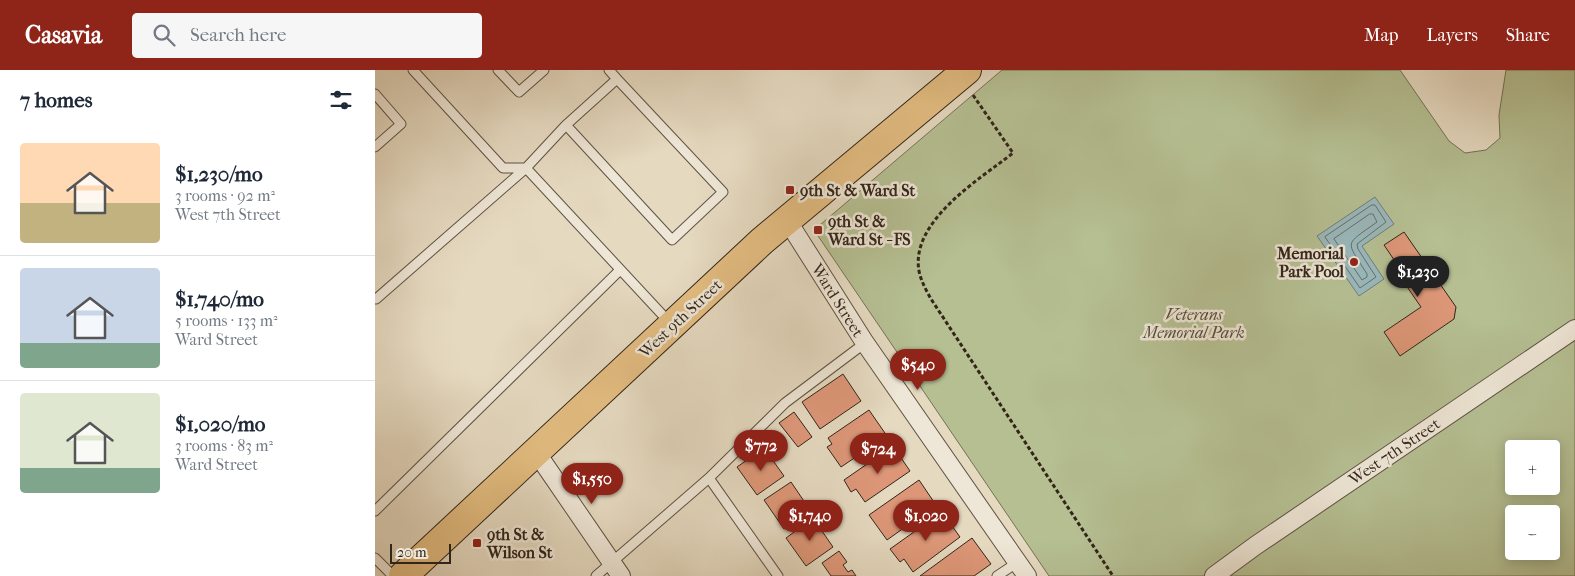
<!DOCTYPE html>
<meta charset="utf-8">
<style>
body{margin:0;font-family:"IM FELL French Canon",serif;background:#f6f6f7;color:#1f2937;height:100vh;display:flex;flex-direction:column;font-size:19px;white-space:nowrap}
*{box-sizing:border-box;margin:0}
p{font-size:16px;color:#747a83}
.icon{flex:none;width:28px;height:28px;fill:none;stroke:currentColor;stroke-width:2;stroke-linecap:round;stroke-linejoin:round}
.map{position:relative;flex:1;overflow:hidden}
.side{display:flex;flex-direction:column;background:#fff;width:375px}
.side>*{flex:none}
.controls{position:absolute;left:1130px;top:370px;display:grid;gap:10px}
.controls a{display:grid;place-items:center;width:55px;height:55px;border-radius:5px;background:#fff;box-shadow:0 2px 12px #0003;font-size:25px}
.scale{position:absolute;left:15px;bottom:12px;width:61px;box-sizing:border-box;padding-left:5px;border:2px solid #32251a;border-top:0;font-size:14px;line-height:18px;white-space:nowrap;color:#32251a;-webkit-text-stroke:4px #eee6d6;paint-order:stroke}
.price{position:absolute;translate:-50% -42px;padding:0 11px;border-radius:18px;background:#8f2418;color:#fff;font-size:16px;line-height:32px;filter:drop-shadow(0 1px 2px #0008)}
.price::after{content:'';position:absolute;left:50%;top:30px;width:15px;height:11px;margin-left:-8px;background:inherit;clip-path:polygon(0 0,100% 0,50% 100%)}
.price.on{background:#222;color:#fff}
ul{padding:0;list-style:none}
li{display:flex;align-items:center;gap:15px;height:125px;padding:0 20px}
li+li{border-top:1px solid #e0e1e3}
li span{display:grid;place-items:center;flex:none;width:140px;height:100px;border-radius:5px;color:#555}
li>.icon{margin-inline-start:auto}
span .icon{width:60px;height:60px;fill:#fffc;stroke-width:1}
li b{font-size:21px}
h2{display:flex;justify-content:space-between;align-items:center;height:60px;padding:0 20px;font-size:21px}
header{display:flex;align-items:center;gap:30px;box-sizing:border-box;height:70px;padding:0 25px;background:#8f2418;color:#fff}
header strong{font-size:24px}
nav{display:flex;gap:28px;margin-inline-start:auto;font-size:18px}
.search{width:350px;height:45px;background:#f6f6f7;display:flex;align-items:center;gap:12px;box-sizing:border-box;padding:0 18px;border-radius:5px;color:#747a83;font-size:19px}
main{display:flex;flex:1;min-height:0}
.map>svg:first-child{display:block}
.green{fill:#b5bf92;stroke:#747256;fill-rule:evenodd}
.water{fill:#99b8bb;stroke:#707d7b}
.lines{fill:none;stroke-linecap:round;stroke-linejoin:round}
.shore{stroke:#666e6a;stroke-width:1}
.building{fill:#dd9778;stroke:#32251a}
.service-casing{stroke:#5f5244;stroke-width:11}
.minor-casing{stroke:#5f5244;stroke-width:20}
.primary-casing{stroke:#32251a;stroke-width:30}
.path{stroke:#32251a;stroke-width:3;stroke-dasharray:4 2.5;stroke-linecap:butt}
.service{stroke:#eee6d6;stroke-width:9}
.minor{stroke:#eee6d6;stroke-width:18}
.primary{stroke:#e2bc80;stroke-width:28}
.poi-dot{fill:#8f2418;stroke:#eee6d6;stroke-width:2}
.labels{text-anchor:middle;stroke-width:5;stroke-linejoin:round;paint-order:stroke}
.poi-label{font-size:16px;font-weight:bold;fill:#32251a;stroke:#eee6d6;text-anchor:start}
.street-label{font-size:16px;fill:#32251a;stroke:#eee6d6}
.park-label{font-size:16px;font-style:italic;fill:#534c38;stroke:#eee6d6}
</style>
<header>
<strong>Casavia</strong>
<div class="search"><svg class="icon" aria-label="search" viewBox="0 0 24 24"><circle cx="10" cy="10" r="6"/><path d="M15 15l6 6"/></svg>Search here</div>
<nav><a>Map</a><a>Layers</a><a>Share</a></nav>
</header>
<main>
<section class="side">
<h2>7 homes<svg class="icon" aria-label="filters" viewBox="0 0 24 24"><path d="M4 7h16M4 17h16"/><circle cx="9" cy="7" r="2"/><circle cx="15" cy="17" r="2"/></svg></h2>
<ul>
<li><span style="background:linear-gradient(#ffd9b3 60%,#c2b280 0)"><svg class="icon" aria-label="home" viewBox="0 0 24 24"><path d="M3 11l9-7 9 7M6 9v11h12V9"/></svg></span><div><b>$1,230/mo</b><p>3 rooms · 92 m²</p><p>West 7th Street</p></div></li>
<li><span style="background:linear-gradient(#c9d6e8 75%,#7fa58c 0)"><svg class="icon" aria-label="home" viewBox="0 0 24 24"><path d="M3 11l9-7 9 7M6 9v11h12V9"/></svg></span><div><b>$1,740/mo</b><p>5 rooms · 133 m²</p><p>Ward Street</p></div></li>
<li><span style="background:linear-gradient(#dfe7d0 75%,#7fa58c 0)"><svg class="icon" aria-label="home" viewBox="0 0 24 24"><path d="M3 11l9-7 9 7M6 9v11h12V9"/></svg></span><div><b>$1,020/mo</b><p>3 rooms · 83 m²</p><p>Ward Street</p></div></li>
</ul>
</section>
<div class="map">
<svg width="1200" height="506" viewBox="0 0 1200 506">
<rect width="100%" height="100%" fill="#e5d9c0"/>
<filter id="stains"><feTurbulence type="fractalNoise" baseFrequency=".004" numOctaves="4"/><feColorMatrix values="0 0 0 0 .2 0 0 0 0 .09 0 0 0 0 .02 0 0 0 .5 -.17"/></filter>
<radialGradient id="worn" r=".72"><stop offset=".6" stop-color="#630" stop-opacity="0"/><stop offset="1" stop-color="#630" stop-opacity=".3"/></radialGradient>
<path class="green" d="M627,0H1025L1074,71L1090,83L1111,80L1125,68L1124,45L1131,0H1200V506H674L439,160ZM1139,379H1176V416H1139ZM1139,444H1176V481H1139Z"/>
<path class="water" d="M1000,127L1019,154L987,176L1009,209L984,226L942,166Z"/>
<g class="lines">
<path class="shore" d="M997,135H1000L1011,152L982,174L983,179L1001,207L985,218L950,167Z
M995,144H998L1002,152C969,176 970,169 992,204V207L987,210L959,169Z"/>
</g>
<path class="building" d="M1029,162L1081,237L1079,249L1025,286L1009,262L1046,237L1026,208L1030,206L1009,175Z
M468,304L486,331L445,359L427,332Z
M494,340L512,366L466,397L452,377L457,374L453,368Z
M419,342L437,367L423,377L404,353Z
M518,376L535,401L490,432L481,419L476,422L469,410Z
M389,378L409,406L382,425L362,397Z
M544,410L561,435L512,470L494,445Z
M416,412L435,440L409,459L389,430Z
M567,442L585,467L538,502L529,489L525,492L515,479Z
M438,448L458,477L431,496L411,468Z
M597,468L616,494L599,506H545Z
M464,481L472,492L468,495L473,502L477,500L481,506H456L447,493Z"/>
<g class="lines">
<g class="service-casing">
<path id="service" d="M38,0L128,98H151L295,253
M123,0L144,22L169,0
M234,0L242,9
M0,24L26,54L0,77
M1,229L151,98L191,55L242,9L348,122L297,170L191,55
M334,408L403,506
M0,441L245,200
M0,488L18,506
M221,506L334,408L410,333L490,273
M622,506L643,492"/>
</g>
<g class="minor-casing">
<path id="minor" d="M412,150L490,273L652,506
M161,382L246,506
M839,506L880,476L1200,259"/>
</g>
<g class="primary-casing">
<path id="primary" d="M28,506L387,171L592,0"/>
</g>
<path class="path" d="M598,25L638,83C605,109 535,151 544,201C546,211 551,220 556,229L738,506"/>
<use href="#service" class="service"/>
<use href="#minor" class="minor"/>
<use href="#primary" class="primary"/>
</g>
<g class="poi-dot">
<rect x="410" y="115" width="10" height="10" rx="2.5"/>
<rect x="438" y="155" width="10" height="10" rx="2.5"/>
<circle cx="979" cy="192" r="5"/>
<rect x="97" y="468" width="10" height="10" rx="2.5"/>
</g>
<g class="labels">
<g class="poi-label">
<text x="425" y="126">9th St &amp; Ward St</text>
<text x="453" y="157">9th St &amp;<tspan x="453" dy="18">Ward St - FS</tspan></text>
<text x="969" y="189" text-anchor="end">Memorial<tspan x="969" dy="18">Park Pool</tspan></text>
<text x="112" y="470">9th St &amp;<tspan x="112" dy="18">Wilson St</tspan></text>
</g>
<g class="street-label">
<text transform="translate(463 230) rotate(58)" y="6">Ward Street</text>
<text transform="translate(305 248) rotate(-43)" y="6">West 9th Street</text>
<text transform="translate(1019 381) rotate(-34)" y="6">West 7th Street</text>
</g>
<g class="park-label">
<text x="819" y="250">Veterans<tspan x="819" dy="18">Memorial Park</tspan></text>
</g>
</g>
<rect width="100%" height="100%" filter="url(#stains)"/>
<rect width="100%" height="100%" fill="url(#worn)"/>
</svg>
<div class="controls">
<a>+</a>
<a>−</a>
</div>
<div class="scale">20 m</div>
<b class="price on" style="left:1043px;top:228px">$1,230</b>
<b class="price" style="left:543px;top:321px">$540</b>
<b class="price" style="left:386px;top:402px">$772</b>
<b class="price" style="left:503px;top:405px">$724</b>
<b class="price" style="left:217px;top:435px">$1,550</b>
<b class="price" style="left:435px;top:472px">$1,740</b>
<b class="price" style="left:551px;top:472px">$1,020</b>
</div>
</main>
